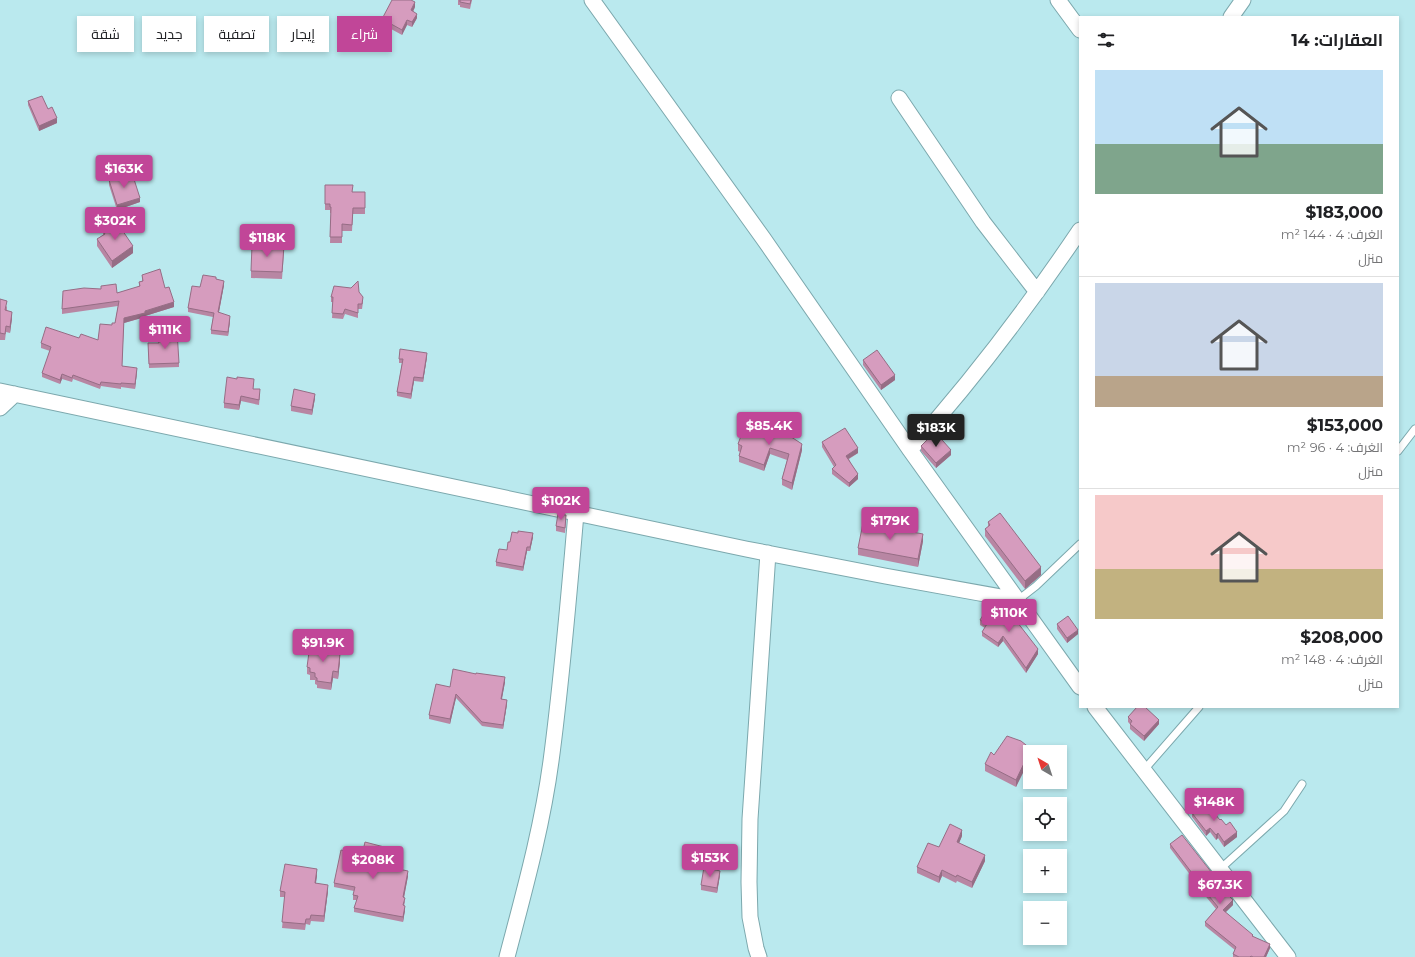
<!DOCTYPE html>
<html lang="ar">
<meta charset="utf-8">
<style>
body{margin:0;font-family:Montserrat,Cairo,sans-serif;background:#f6f6f6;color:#202124;direction:rtl;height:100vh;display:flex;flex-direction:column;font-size:15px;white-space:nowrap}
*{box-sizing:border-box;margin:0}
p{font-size:13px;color:#757577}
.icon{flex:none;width:22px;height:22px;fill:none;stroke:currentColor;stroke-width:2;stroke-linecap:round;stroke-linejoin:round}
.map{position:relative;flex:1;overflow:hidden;direction:ltr}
.panel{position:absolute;left:1079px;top:16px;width:320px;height:692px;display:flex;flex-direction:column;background:#fff;border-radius:0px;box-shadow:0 2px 6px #0003;direction:rtl}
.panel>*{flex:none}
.banner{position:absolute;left:12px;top:16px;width:380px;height:36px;direction:rtl;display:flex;gap:8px}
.needle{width:26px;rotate:321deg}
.buttons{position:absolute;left:1023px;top:745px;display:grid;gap:8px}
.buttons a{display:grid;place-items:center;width:44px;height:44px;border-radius:0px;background:#fff;box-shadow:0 2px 6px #0003;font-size:20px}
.price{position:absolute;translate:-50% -34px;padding:0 9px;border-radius:4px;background:#c14698;color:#fff;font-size:13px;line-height:26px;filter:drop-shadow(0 1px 2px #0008)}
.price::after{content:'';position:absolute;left:50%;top:24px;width:12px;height:9px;margin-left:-6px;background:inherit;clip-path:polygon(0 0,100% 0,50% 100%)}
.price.selected{background:#222;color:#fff}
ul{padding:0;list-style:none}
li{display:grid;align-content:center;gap:8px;height:212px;padding:0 16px}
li+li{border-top:1px solid #e0e0e0}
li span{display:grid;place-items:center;height:124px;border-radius:0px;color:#555}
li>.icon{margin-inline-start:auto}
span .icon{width:72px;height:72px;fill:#fffc;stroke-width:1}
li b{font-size:17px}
h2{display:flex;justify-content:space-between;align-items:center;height:48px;padding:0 16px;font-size:17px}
.tag{padding:0 14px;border-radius:0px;background:#fff;box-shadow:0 2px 6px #0003;font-size:14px;line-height:36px}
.tag.selected{background:#c14698;color:#fff}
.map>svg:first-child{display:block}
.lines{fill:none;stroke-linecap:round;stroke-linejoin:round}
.lane-casing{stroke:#7ca8ad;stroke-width:9}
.street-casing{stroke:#7ca8ad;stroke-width:17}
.lane{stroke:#fff;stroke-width:7}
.street{stroke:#fff;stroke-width:15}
.wall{fill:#b886a3}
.shaded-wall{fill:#966d85}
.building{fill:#d69cbe;stroke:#966d85}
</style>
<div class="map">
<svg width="1415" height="957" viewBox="0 0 1415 957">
<rect width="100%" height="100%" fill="#bae9ee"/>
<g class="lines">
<g class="lane-casing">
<path id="lane" d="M1398,451L1415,429
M1018,600L1036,586L1080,544
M1143,771L1199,707
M1219,870L1284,811L1302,784"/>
</g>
<g class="street-casing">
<path id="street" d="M592,0L763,238L910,450L1080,687
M1058,0L1080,30
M1231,17L1243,0
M899,98L983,222L1037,292
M0,391L746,549L885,576L1018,600
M0,408L15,394
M910,450C972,381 1028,307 1080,230
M1095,707L1288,957
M507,957C524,892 542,828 551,761C562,679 569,596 576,513
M759,957L756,948L750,917L749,882L750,819L768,553"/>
</g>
<use href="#lane" class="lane"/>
<use href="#street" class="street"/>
</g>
<path class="wall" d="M458,0H472L470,9L460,7V5H458Z
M415,7L413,12L417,18L412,27L407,25L402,35L382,24V19Z
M28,101L48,109L57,123L39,131L28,105Z
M109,180L140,202L117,210L109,185Z
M325,185L353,192H365V214H353L352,231H342V243H330L331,213H330V210H325Z
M103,231L133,253L112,268L97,246V239L103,235Z
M284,253L282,279L251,278V271Z
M142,275L165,288L174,307L145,316V317L124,323L122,366L137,372L135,389L121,387V389L101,386L100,389L73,379L72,382L62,379L60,384L42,377V373L50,351L41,348V343L79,338L98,340L112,325L115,323L118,306L62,314V309L101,289V286L117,293L139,287V282L142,281Z
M216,279L224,285L219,312L230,321L228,336L211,334V330L213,317L188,312V308L200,287Z
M359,292L363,302L362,309H358V318L345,314L343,319L332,318L333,302H331V297Z
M0,299L7,307V310L12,318L10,333L6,332L5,340H0Z
M158,336L179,363V367L149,368L148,343H158Z
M427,357L423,382L414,381L411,399L397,396V392L402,363H399V359Z
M863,360L895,380L881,390L863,365Z
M254,384L253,389L260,394L259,405L241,401L239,410L224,408V403Z
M315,398L312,415L291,411V406Z
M755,423H765L802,450L792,490L782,485V479L787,460L770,454L764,471L739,462V456L740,452L738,451V444L743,436Z
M822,442L858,453L849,459L858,479L849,487L832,474V469L834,467L822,447Z
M921,446L951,455L936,468L921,451Z
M566,520L565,533L556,531V526Z
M988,522L1041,575L1025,589L985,536V529L988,527Z
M533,537L530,551H527L523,571L496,566V562L507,550Z
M923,541L918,567L858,555V548Z
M995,608L1015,620L1038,654L1026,673L1003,641L998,647L982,636V632L985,628L980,625V620Z
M1057,624L1078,634L1067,643L1057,629Z
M328,652L340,661L338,679L333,678L331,690L317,688V685L315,684V680H310V675L307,674V667Z
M505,682L502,699L507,704L503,729L482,726L456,698L450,724L429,719V715L450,687Z
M1128,717L1159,724L1144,741L1130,729V724L1128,722Z
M1031,752L1016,787L985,771V764L994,755Z
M1192,813L1220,820L1237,837L1224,847L1218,838L1216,840L1210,832L1206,836L1192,817Z
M962,836L959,843L985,861L972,888L957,881L956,883L942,876L939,883L917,873V867L939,847Z
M1170,844L1227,894L1233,905L1225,912L1253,937L1270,948L1266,957H1233V954L1235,950L1205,926V922L1216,909L1194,882V880L1170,848Z
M388,852L385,866L408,876L404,898L405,902L404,906L405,910L403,922L354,912V908L357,900H353V895L354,891L334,887V883L362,855Z
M317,875L316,883L328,891L324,922L311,921L310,925L306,924L305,930L282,928L285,897H280V891Z
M720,875L717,893L701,890V885Z"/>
<path class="shaded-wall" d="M415,2V7L411,15V10Z
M417,14V18L412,27V22Z
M407,20V25L402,35V30Z
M57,118V123L39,131V126Z
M140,198V202L117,210V205Z
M133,246V253L112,268V261Z
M224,281V285L218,317V312Z
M174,302V307L145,316V317L124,323V318Z
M12,312V318L10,333V327Z
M230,316V321L228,336V332Z
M427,353V357L423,382V378Z
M137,368V372L135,389V384Z
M62,374V379L60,384V380Z
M895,375V380L881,390V385Z
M414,377V381L411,399V394Z
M315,394V398L312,415V410Z
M241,396V401L239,410V405Z
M802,444V450L792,490V483Z
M770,448V454L764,471V465Z
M858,448V453L846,460V456Z
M951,450V455L936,468V463Z
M858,474V479L849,487V483Z
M533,533V537L530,551V547Z
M923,534V541L918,567V559Z
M527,547V551L523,571V567Z
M1041,567V575L1025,589V581Z
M1078,630V634L1067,643V638Z
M1003,636V641L998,647V643Z
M1038,649V654L1026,673V668Z
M340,654V661L338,679V672Z
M333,671V678L331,690V683Z
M505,677V682L501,703V699Z
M456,694V698L450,724V719Z
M507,700V704L503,729V725Z
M1159,720V724L1144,741V736Z
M1031,749V752H1030V759L1016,787V780Z
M1210,828V832L1206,836V831Z
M962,830V836L957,848V842Z
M1237,832V837L1224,847V842Z
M1218,833V838L1216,840V835Z
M388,848V852L384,870V866Z
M985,855V861L972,888V882Z
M317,869V875L315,889V883Z
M942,870V876L939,883V877Z
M408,871V876L403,902V897Z
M720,871V875L717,893V888Z
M328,885V891L324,922V916Z
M1233,900V905L1223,915V910Z
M405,906V910L403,922V917Z
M1270,944V948L1266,957H1264Z"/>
<path class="building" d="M392,0H411L415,2L411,10L417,14L412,22L407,20L402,30L382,19Z
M460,0H471L470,4L460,2Z
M42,96L48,109L52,107L57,118L39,126L28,101Z
M132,173L140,198L117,205L109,180Z
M325,185H353L352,192H365V208H353L352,225L342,224V237H330L331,207H330V204H325Z
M116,221L133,246L112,261L97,239L105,234L103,231Z
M252,245L284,246L282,272L251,271Z
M160,269L165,288L169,287L174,302L145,311V313L124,318L122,366L137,368L135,384L121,383V384L101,382L100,385L73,375L72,378L62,374L60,380L42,373L51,347L41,343L46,327L79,338L81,334L98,340L100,324L112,325V323H115L119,301L62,309L63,291L84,288L101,289V286L116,284L117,293L140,286L139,282L143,281L142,275Z
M203,275L216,277V279L224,281L218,312L230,316L228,332L211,330L214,313L188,308L192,286L200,287Z
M358,281L359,292L363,297L362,304H358V313L345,309L343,314L332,313L333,297H331L334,286L351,288Z
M0,299L7,301L5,310L12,312L10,327L6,326L5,334L0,333Z
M177,331L179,363L149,364L148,343H159L158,336H165L164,332Z
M400,349L427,353L423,378L414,377L411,394L397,392L403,359H399Z
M877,350L895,375L881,385L863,360Z
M227,377L237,379V377L254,379L253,389H260L259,400L241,396L239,405L224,403Z
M294,389L315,394L312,410L291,406Z
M756,418L765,421V423L776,427L802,444L792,483L782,479L789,454L770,448L764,465L739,456L742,446L738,444L741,436H743L749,421L755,423Z
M845,428L858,448L846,456L858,474L849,483L832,469L836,465L822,442Z
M935,432L951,450L936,463L921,446Z
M1000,513L1041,567L1025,581L985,529L990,525L988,522Z
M558,514L566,515L565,528L556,526Z
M863,523L923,534L918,559L858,548Z
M518,531L533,533L530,547H527L523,567L496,562L499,549L507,550L508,542H510L512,532L518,533Z
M990,604L995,608L997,605L1015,617L1014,618L1038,649L1026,668L1003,636L998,643L982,632L987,624L980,620Z
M1068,616L1078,630L1067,638L1057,624Z
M310,645L328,647V652L340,654L338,672L333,671L331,683L317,681V678L315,677V673L310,672V668L307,667Z
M453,669L476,674V673L505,677L501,699L507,700L503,725L482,722L456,694L450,719L429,715L436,684L450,687Z
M1137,707H1145L1159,720L1144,736L1130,724L1132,721L1128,717Z
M1007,736L1021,741L1031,749L1016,780L985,764L991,752L994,755Z
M1205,802L1220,820L1221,819L1226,825L1230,822L1237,832L1224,842L1218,833L1216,835L1210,828L1206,831L1192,813Z
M950,824L962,830L957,842L985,855L972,882L957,875L956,877L942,870L939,877L917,867L928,843L939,847Z
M1182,835L1227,892L1226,893L1233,900L1223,910L1253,935L1252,936L1270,944L1264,957H1253L1251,956L1250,957H1239L1233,954L1236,947L1205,922L1218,907L1194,878L1195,877L1170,844Z
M365,842L388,848L384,866L408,871L403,897L405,898L403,905L405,906L403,917L354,908L358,896L353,895L355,887L334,883L341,850L362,855Z
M285,864L317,869L315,883L328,885L324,916L311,915L310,919H306L305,924L282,922L285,892L280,891Z
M704,867L720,871L717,888L701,885Z"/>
</svg>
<div class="buttons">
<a><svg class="needle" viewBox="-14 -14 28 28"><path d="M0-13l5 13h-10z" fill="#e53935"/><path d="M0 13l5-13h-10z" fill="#757577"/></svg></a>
<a><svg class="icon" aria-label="locate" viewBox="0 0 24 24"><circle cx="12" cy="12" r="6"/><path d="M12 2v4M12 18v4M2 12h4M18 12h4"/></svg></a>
<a>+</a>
<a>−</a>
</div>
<b class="price" style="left:124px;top:189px">$163K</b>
<b class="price" style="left:115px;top:241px">$302K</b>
<b class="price" style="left:267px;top:258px">$118K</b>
<b class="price" style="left:165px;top:350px">$111K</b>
<b class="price" style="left:769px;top:446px">$85.4K</b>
<b class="price selected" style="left:936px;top:448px">$183K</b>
<b class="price" style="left:561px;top:521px">$102K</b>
<b class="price" style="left:890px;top:541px">$179K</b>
<b class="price" style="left:1009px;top:633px">$110K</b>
<b class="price" style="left:323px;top:663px">$91.9K</b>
<b class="price" style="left:1214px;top:822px">$148K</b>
<b class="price" style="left:710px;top:878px">$153K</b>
<b class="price" style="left:373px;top:880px">$208K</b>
<b class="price" style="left:1220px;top:905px">$67.3K</b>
<div class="banner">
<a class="tag selected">شراء</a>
<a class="tag">إيجار</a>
<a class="tag">تصفية</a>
<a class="tag">جديد</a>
<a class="tag">شقة</a>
</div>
<section class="panel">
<h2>العقارات: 14<svg class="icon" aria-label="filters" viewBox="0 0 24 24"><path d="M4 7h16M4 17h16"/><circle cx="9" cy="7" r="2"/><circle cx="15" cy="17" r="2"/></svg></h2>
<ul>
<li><span style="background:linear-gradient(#bfe0f5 60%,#7fa58c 0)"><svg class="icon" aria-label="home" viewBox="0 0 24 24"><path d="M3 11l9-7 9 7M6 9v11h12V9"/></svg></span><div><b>$183,000</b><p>الغرف: 4 · 144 m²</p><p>منزل</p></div></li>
<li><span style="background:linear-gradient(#c9d6e8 75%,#b9a48a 0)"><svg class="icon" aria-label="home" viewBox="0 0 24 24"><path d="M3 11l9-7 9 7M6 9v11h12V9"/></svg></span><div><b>$153,000</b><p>الغرف: 4 · 96 m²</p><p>منزل</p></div></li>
<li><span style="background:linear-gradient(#f6c9c9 60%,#c2b280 0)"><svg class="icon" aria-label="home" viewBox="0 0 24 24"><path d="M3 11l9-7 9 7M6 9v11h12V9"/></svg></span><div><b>$208,000</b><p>الغرف: 4 · 148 m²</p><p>منزل</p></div></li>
</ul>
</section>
</div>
